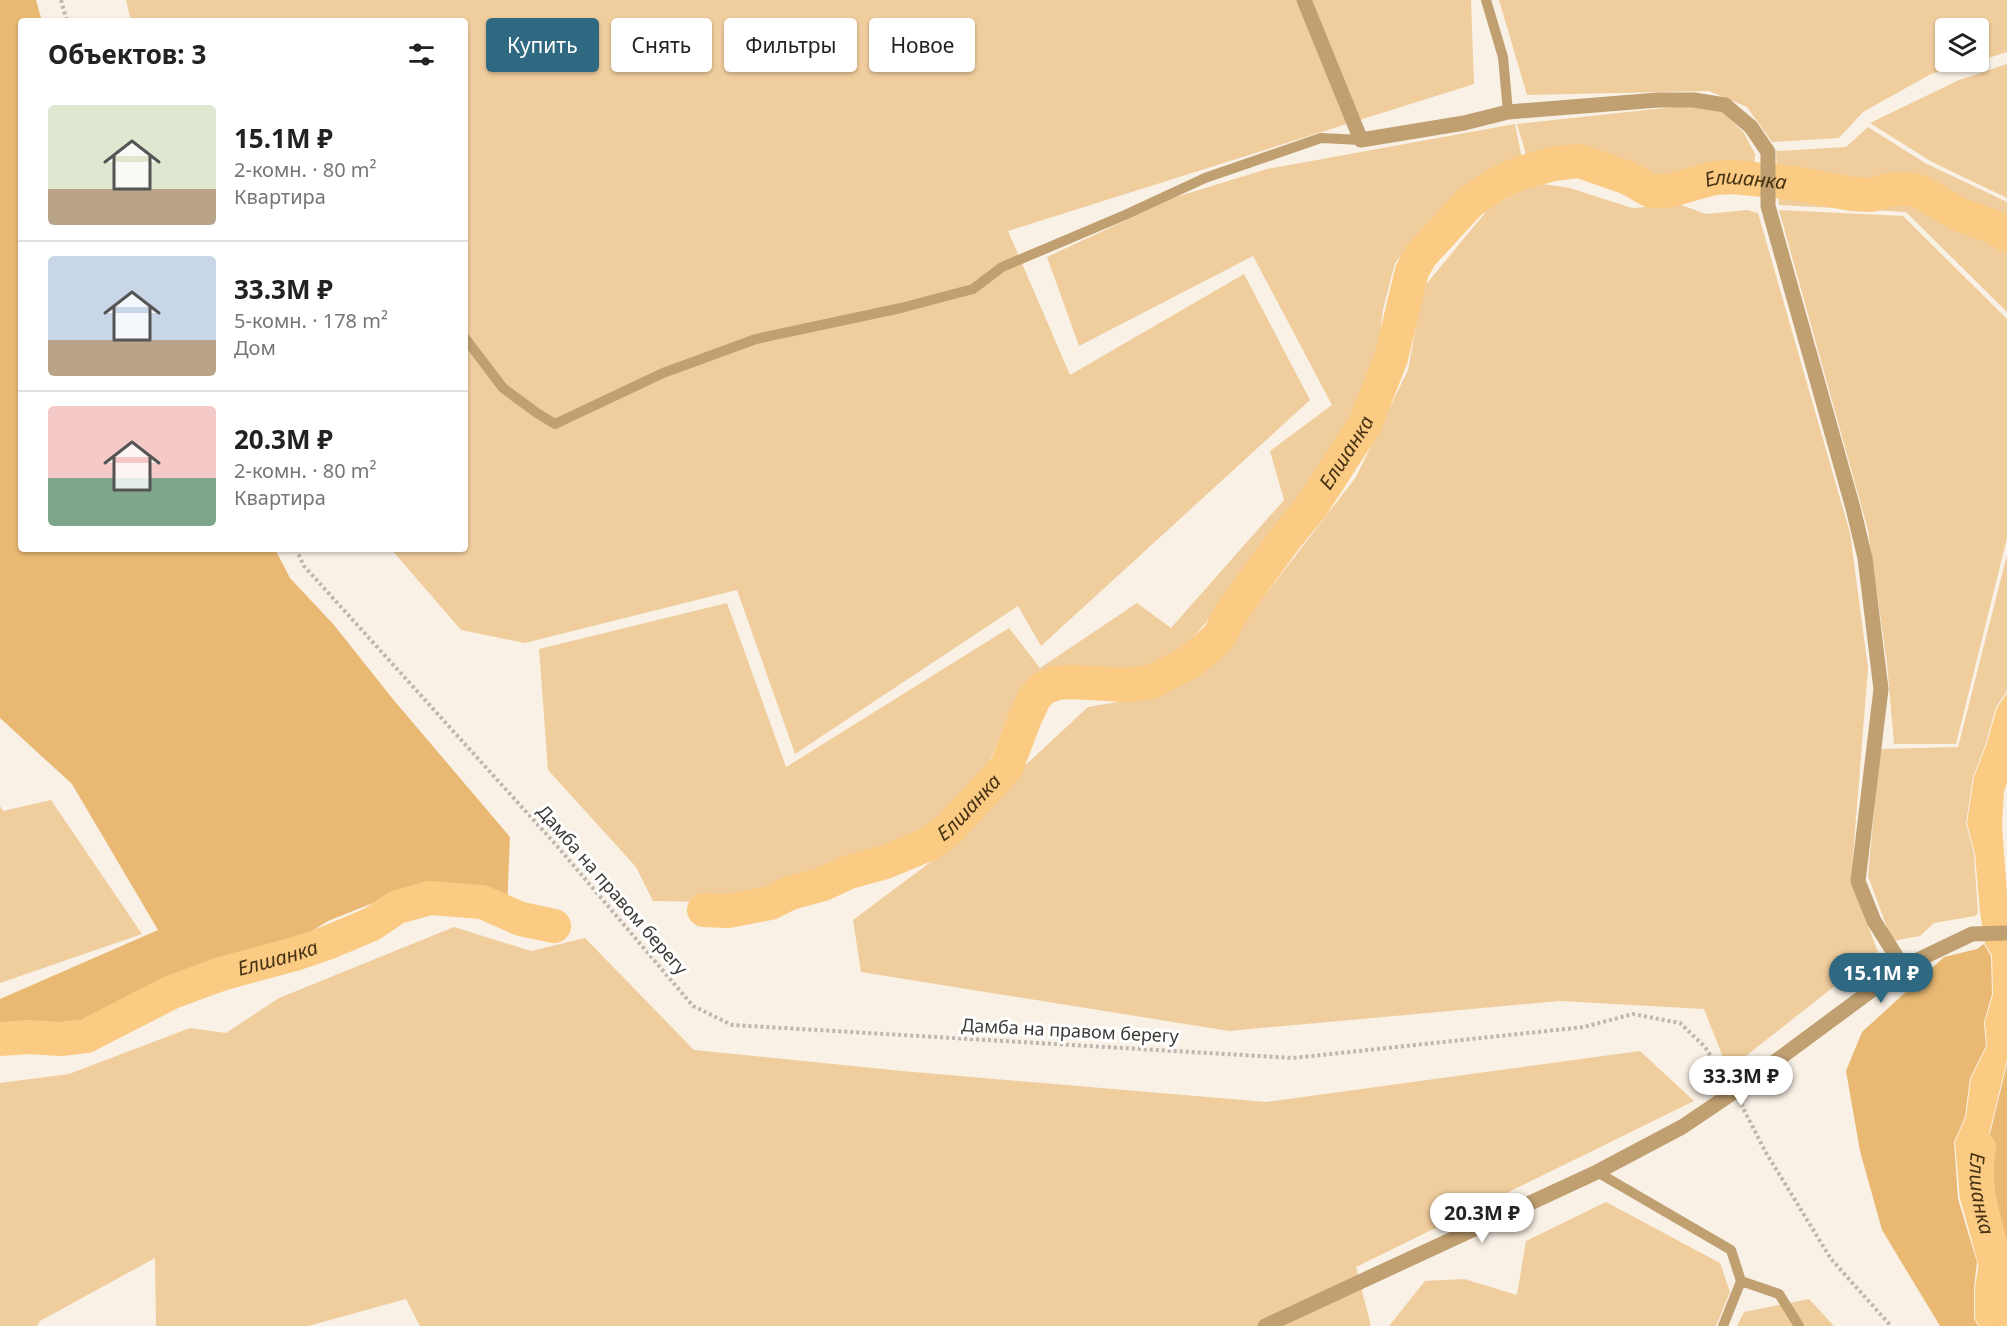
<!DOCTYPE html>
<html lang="ru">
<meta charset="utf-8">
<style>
body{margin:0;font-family:"Noto Sans",sans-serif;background:#f2f2f2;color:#222;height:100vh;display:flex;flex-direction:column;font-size:22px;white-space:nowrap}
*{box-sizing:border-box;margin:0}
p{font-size:20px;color:#767676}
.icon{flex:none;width:33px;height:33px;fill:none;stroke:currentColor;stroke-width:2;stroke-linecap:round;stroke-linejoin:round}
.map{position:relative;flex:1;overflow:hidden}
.panel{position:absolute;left:18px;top:18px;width:450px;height:534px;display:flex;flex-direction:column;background:#fff;border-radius:6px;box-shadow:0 2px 4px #0004}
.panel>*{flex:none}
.guide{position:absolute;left:486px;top:18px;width:570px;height:54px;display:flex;gap:12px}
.tools{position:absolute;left:1935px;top:18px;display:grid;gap:12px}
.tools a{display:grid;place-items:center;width:54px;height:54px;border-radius:6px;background:#fff;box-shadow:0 2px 4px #0004;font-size:30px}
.price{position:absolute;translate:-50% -51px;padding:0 14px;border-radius:21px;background:#fff;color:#222;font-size:20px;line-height:39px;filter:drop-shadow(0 2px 3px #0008)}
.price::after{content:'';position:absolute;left:50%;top:36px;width:18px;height:14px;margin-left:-9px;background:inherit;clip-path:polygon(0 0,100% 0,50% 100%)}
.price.current{background:#2e6981;color:#fff}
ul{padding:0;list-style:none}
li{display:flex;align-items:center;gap:18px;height:150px;padding:0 30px}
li+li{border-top:2px solid #e0e0e0}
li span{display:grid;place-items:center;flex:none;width:168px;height:120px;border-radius:6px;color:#555}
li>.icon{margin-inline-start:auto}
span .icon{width:72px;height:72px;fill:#fffc;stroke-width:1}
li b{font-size:26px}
h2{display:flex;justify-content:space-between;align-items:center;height:72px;padding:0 30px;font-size:26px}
.tag{padding:0 21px;border-radius:6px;background:#fff;box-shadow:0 2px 4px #0004;font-size:21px;line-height:54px}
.tag.current{background:#2e6981;color:#fff}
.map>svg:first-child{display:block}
.green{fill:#f0cd9d}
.forest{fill:#e9b973}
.water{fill:#fbca83}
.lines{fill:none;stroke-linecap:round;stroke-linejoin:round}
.river{stroke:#fbca83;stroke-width:34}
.path{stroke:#beb7af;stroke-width:4;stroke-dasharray:3 3;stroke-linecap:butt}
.lane{stroke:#c09f70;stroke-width:10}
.street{stroke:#c09f70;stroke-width:15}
.labels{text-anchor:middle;stroke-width:6;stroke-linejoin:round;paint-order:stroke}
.street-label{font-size:18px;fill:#3e3b37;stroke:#fff}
.water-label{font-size:20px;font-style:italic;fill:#463213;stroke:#fff}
</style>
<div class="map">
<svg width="2007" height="1326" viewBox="0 0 2007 1326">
<rect width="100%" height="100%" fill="#f9f1e6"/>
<path class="green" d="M126,0H1471L1474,84L1008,231L1070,375L1244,274L1310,400L1041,646L1018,606L795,754L737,590L525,643L461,630L391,549H465V21H131Z
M1499,0H2007V52L1979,61L1978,28H1946V62H1976L1931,74L1863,112L1839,138L1772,142L1747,107L1709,91L1527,95Z
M2007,64V198L1932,162L1870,123L1959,80Z
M1692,105L1723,112L1744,133L1755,154L1754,179L1729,174L1645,187L1611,170L1568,156L1528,162L1517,124Z
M1515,124L1523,163L1501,170L1463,189L1429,221L1395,263L1383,309L1378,349L1361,397L1311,485L1251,568L1188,644L1154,669L1128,677L1097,679L1059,677L1026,689L1006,721L990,761L969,788L930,827L899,846L848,860L796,882L754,896L713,902L653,901L636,867L548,770L539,649L727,603L786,767L1009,628L1040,668L1137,603L1171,628L1284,500L1270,451L1332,405L1253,256L1079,346L1047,257L1176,197L1267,169Z
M1868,127L1925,163L2007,202V312L1906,212L1779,205L1776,151L1846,147Z
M1536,183L1570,188L1632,208L1681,205L1706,214L1747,210L1758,213L1850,533L1868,668L1851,881L1878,952L1728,1070L1704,1009L1560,1001L1229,1031L861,972L853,920L940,855L1005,784L1088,707L1146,697L1223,650L1356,477L1408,370L1423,288L1490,207Z
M1779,210L1903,216L2007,319V538L1956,744H1894L1887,663L1868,530Z
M2007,555V691L1996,707L1985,746L1973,777L1966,823L1974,854L1978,913L1975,916L1934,923L1920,936L1892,941L1868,876L1880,749L1958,747Z
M51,800L142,934L0,983V806L3,811Z
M454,927L531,951L585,938L694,1050L902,1071L1266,1102L1640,1051L1694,1101L1356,1267L1371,1326H420L406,1299L308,1326H156L155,1258L40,1321L37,1326H0V1083L69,1074L190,1028L226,1033L279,998Z
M1606,1202L1720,1263L1730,1292L1716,1326H1389L1425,1281L1464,1279L1517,1295L1526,1241Z
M1809,1299L1834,1326H1737L1744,1312Z"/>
<path class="forest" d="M0,0H36L42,21H21V549H275L290,578L334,625L392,698L510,837L507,909L469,890L383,899L328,921L293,943L265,954L216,961L124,998L82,1026L53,1034L14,1032L0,1034V999L158,930L72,784L0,718Z
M1984,944L1991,956L1992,994L1984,1022L1986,1046L1970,1078L1965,1117L1954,1142L1958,1199L1977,1262L1974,1288V1318L1978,1326H1940L1882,1230L1860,1151L1846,1071L1862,1032L1944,957L1977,949Z
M2007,1064V1277L1984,1221L1978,1183Z"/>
<path class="water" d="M2007,693V783L2004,791L2002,825L2007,895V1060L1977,1183L1982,1221L2007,1280V1326H1979L1975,1318V1288L1979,1262L1960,1199L1955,1142L1966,1117L1971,1078L1987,1046L1985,1022L1993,994L1992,955L1985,944L1980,912L1975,854L1967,823L1974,777L1986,746L1997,708Z"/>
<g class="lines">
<g class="river">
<path id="s1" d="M704,910L728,911L770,903L790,893L823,884L849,872L885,862L929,844L948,830L1006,768L1025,718L1034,699L1042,689L1056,683L1072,682L1125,685L1151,682L1188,663L1206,649L1220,635L1227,620L1236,606L1285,539L1312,506L1365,424L1391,358L1412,271L1421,255L1470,202L1495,185L1520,173L1553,164L1579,161L1628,178L1651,191H1668L1714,178L1733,177L1793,183L1852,194L1871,195L1892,189H1910L1923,193L1958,214L1992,226L2007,235"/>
<path id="s2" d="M0,1039L28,1037L61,1039L86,1036L172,992L221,974L298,953L327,943L372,924L397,907L430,898L482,902L521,919L554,926"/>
<path id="s3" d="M1979,1148C1971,1188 1986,1224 1995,1262C1999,1282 1997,1292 2007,1311"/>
</g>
<path class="path" d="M61,0L67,21
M296,549L304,566L557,846L693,1006L732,1025L1293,1058L1584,1027L1633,1014L1680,1023L1705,1047L1726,1080
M1741,1104L1765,1151L1831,1259L1891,1326"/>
<path class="lane" d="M1486,0L1503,57L1508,112
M465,338L503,388L537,413L555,424L663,373L756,339L901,308L973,289L1002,267L1125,215L1205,178L1321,138L1361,140
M1597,1172L1731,1250L1741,1281L1723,1326
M1741,1281L1779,1294L1799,1326"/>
<path class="street" d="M1304,0L1361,140L1464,123L1508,112L1658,100H1694L1725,105L1751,127L1768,152V206L1853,508L1865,558L1881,689L1858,881L1874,921L1903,967
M1265,1326L1597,1172L1682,1127L1734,1092L1903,967L1972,934L2007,933"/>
</g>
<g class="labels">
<g class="street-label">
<text transform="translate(612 890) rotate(49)" y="6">Дамба на правом берегу</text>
<text transform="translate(1070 1031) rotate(3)" y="6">Дамба на правом берегу</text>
</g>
<g class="water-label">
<text dy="7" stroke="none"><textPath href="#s1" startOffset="1428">Елшанка</textPath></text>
<text dy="7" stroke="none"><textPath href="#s1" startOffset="850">Елшанка</textPath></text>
<text dy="7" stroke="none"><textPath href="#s1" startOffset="291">Елшанка</textPath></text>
<text dy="7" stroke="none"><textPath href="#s2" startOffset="294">Елшанка</textPath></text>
<text dy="7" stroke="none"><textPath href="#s3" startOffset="46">Елшанка</textPath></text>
</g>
</g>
</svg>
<div class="tools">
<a><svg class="icon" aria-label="layers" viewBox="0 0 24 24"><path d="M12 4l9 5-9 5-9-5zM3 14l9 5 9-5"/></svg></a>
</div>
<b class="price current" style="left:1881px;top:1004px">15.1M ₽</b>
<b class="price" style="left:1741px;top:1107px">33.3M ₽</b>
<b class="price" style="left:1482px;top:1244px">20.3M ₽</b>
<div class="guide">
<a class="tag current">Купить</a>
<a class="tag">Снять</a>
<a class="tag">Фильтры</a>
<a class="tag">Новое</a>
</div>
<section class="panel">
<h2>Объектов: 3<svg class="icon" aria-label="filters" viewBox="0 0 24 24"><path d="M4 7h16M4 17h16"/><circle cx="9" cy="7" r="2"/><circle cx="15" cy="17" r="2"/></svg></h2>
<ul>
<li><span style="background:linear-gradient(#dfe7d0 70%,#b9a48a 0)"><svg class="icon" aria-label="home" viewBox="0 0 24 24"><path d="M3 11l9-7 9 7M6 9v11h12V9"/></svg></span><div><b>15.1M ₽</b><p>2-комн. · 80 m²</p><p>Квартира</p></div></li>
<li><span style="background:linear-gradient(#c9d6e8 70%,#b9a48a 0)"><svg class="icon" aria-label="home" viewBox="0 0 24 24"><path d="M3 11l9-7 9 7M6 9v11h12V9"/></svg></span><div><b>33.3M ₽</b><p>5-комн. · 178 m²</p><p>Дом</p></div></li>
<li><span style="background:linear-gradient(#f6c9c9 60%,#7fa58c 0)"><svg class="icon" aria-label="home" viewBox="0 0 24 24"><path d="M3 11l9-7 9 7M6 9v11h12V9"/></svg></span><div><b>20.3M ₽</b><p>2-комн. · 80 m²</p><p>Квартира</p></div></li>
</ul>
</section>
</div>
